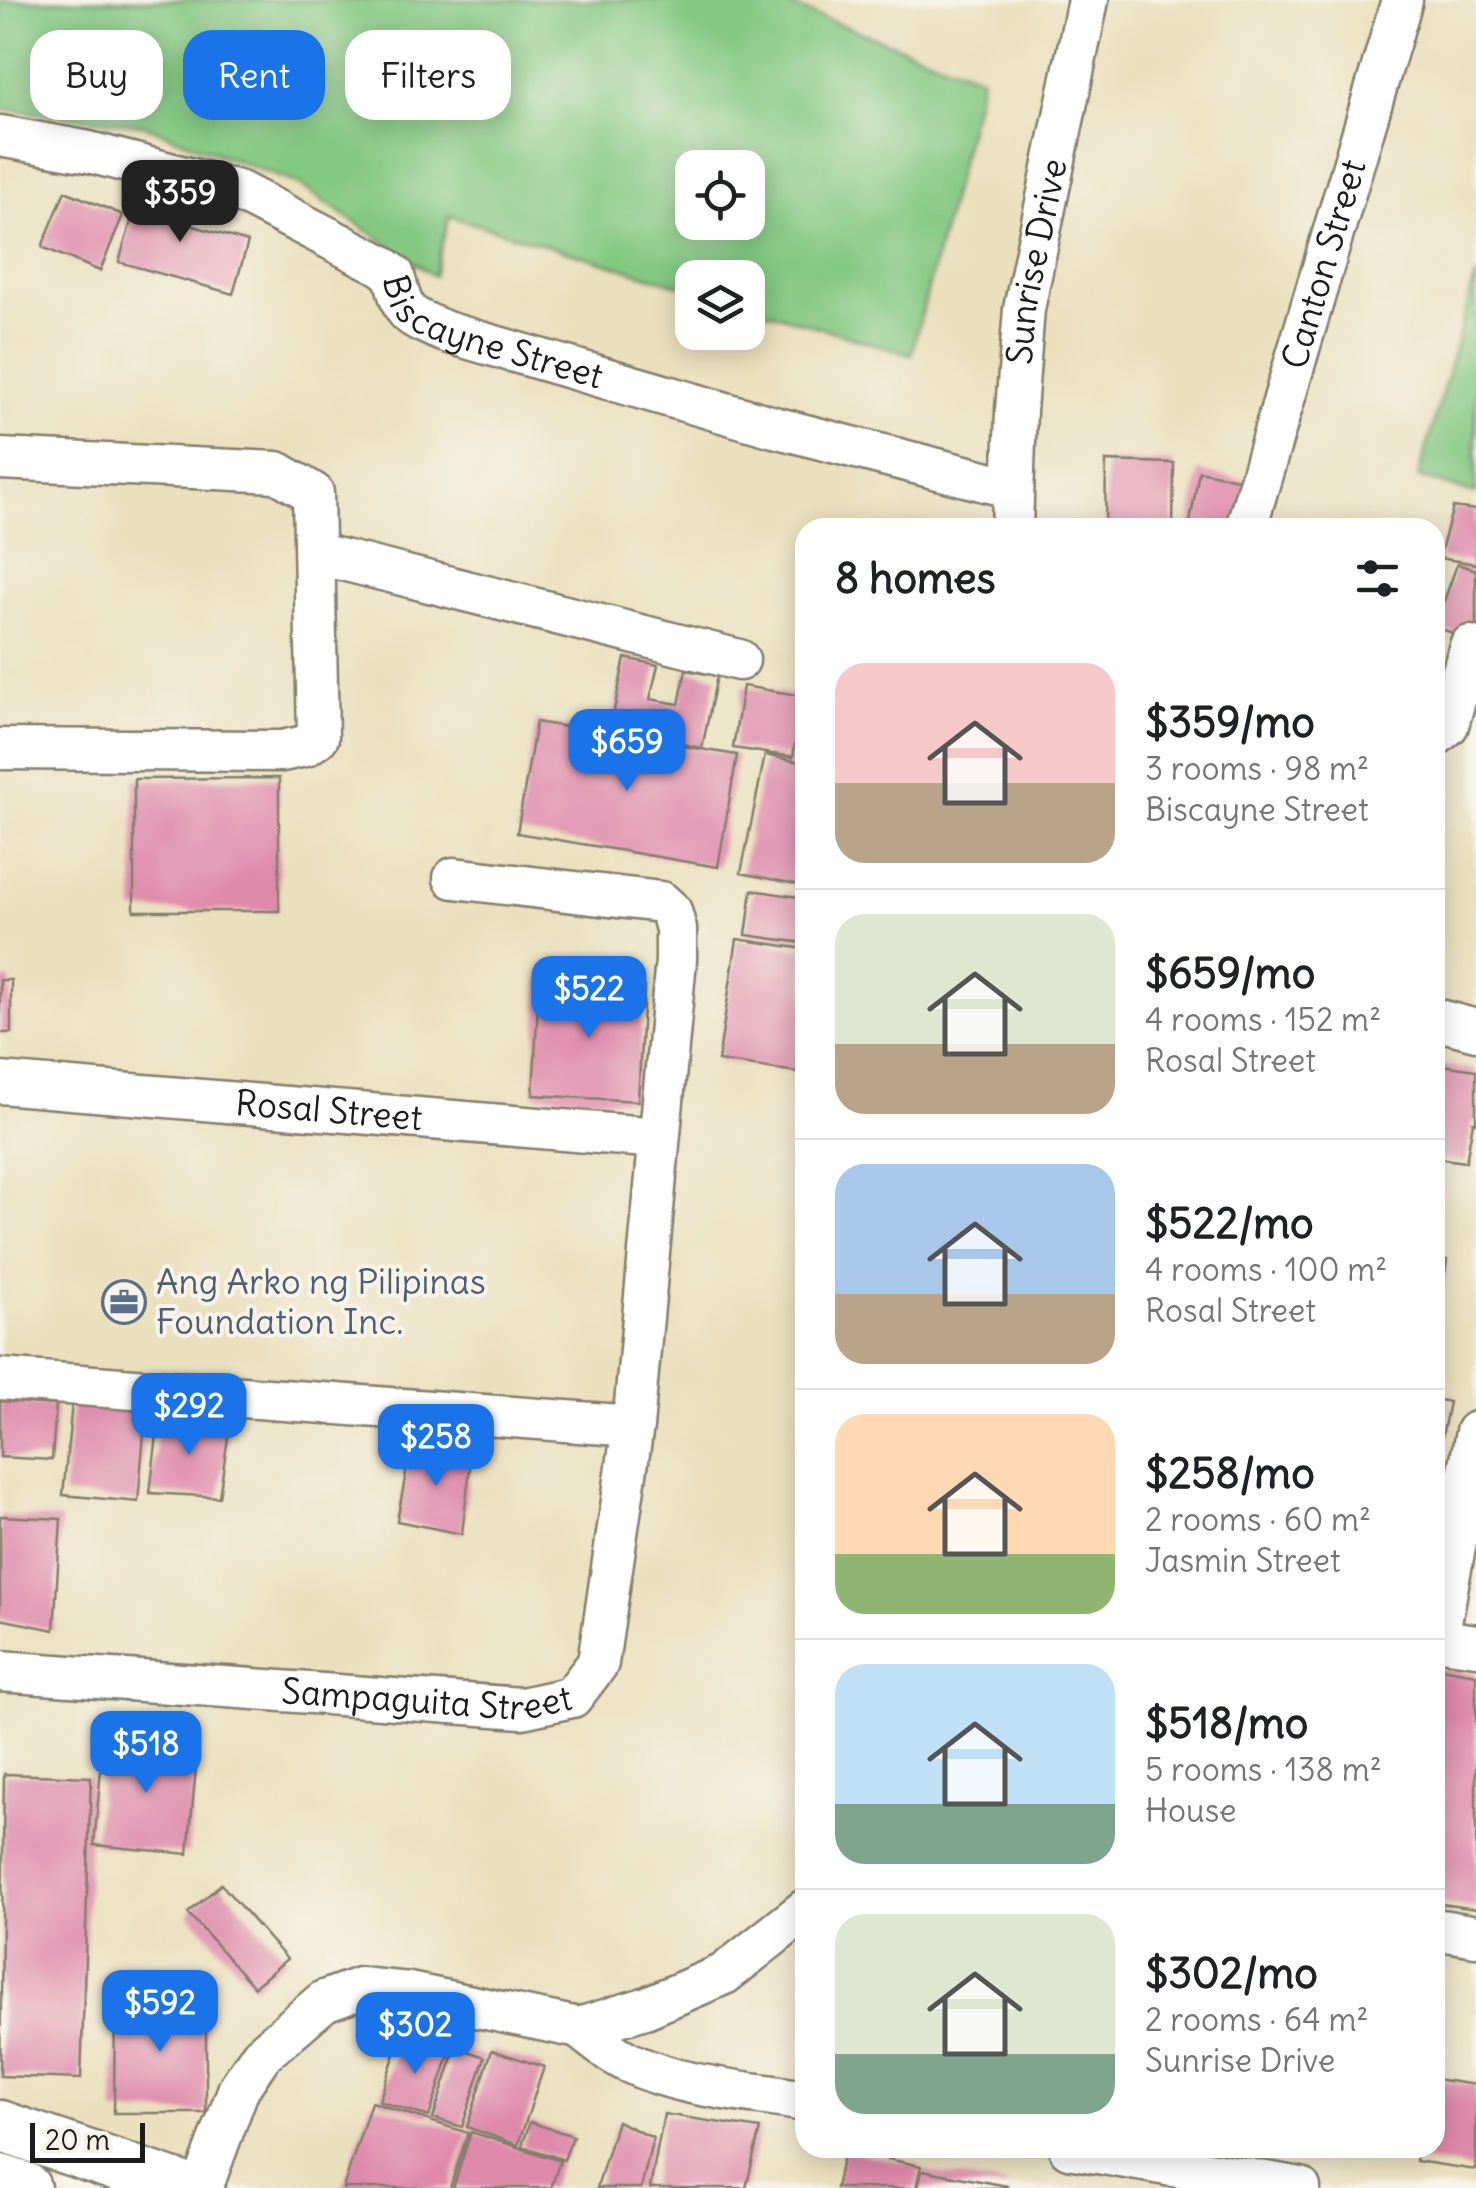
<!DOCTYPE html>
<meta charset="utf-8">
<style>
body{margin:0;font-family:Delius,sans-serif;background:#f2f2f2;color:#202124;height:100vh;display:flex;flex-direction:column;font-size:38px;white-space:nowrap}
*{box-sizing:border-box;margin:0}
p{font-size:32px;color:#757577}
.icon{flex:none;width:55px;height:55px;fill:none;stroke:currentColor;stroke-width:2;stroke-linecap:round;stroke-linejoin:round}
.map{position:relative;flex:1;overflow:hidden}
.panel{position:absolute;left:795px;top:518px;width:650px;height:1640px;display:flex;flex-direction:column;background:#fff;border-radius:30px;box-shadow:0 5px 25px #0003}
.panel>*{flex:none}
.hud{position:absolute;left:30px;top:30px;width:615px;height:90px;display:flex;gap:20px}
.fabs{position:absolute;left:675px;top:150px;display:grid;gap:20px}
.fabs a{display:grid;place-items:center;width:90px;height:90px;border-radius:20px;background:#fff;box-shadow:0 5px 25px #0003;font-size:50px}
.scale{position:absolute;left:30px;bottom:25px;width:115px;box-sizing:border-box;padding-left:10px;border:5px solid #1c1c1c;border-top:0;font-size:28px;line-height:35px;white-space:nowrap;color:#1c1c1c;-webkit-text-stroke:8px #f7f3e8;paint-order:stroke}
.price{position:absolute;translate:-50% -85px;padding:0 22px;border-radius:20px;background:#1a73e8;color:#fff;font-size:32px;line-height:65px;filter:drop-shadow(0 2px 5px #0008)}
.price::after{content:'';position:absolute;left:50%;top:60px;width:30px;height:22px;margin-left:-15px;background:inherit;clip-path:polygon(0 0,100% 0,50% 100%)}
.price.active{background:#222;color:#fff}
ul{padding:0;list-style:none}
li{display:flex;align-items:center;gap:30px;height:250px;padding:0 40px}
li+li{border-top:2px solid #e0e0e0}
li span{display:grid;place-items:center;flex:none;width:280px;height:200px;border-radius:30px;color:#555}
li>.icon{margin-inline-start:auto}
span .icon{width:120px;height:120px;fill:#fffc;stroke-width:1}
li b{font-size:42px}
h2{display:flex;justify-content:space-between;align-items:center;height:120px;padding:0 40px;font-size:42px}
.pill{padding:0 35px;border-radius:30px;background:#fff;box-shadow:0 5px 25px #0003;font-size:35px;line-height:90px}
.pill.active{background:#1a73e8;color:#fff}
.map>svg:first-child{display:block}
.green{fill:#83c882;stroke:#50724f;stroke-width:2.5;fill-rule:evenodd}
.building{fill:#de89aa}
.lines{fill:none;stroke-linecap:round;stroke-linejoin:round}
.minor-casing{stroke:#837e6c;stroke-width:45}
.major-casing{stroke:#837e6c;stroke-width:55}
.minor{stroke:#fff;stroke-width:40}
.major{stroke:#fff;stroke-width:50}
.labels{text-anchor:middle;stroke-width:8;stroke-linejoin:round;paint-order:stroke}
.street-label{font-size:35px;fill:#1c1c1c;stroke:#f7f3e8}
.service-label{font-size:35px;fill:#4e5e75;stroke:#f7f3e8;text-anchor:start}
</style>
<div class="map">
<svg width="1476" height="2188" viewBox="0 0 1476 2188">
<rect width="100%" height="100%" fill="#f7f3e8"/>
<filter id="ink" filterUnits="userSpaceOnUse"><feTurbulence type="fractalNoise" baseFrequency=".01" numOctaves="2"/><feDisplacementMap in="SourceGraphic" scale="20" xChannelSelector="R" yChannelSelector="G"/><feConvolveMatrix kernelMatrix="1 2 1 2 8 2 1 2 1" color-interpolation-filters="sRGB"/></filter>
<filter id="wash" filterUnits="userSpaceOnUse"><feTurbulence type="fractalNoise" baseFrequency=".0048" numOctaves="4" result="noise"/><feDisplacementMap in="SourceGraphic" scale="40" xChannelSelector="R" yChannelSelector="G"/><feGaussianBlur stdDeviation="2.25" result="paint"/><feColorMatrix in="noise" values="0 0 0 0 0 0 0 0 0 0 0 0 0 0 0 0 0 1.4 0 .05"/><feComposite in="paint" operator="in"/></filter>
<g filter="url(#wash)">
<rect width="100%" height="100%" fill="#eae0bd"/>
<path class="green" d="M0,0H775L982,77L911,355L748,306V278H692V289L449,216L434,276L300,185L143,125L0,109ZM692,168H748V222H692Z
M1476,275V494L1418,477Z"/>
<g id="blocks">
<path class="building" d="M144,178L172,186L163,217L248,242L233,294L119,262Z
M65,191L123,215L100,271L42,247Z
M1106,461L1174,463L1173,528H1105Z
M1199,471L1257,483L1245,528H1189Z
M1453,507L1476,510V564L1439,558Z
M1457,564L1476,570V641L1435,627Z
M625,658L658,665L650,699L679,704L686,670L717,676L702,748L610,729Z
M743,686L803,696L793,757L733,748Z
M536,722L737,755L718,867L517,833Z
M765,755L805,763V886L741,873Z
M279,778V911H134V779Z
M752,890L805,898L804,943L746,935Z
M737,939L805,949V1073L718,1061Z
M0,980H11V1033H0Z
M539,982L644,987L638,1101L533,1095Z
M1435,1064L1476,1070V1123L1473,1122L1466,1162L1435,1158Z
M1435,1258L1447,1260L1437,1321H1435Z
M1435,1399L1449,1402L1437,1462H1435Z
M0,1401L56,1405L52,1460L0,1457Z
M72,1403L146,1410L138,1502L63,1495Z
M159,1418L230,1424L219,1497L150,1493Z
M411,1447L472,1451L462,1534L397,1521Z
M0,1516L61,1519L54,1630L0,1619Z
M1435,1667L1476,1674V1909L1435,1903Z
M104,1737L198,1746L188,1854L94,1845Z
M4,1774L91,1777L81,2079L0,2076Z
M221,1884L287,1959L254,1987L188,1913Z
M115,1997L206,1998V2113H114Z
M401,2036L450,2052L429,2117L379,2101Z
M456,2047L485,2057L462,2127L433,2118Z
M492,2050L544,2067L518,2145L467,2127Z
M1435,2079L1476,2085V2170L1416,2161L1418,2148H1435Z
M371,2102L468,2133L450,2188H343Z
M664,2114L760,2129L746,2188H650Z
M617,2121L653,2138L641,2188H597Z
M530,2122L573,2136L564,2160L522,2146Z
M471,2132L560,2161L551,2188H453Z
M844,2150L921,2166L916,2188H836Z
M922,2170L1007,2186L1006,2188H918Z"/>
</g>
</g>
<g filter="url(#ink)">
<use href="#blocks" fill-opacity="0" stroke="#837e6c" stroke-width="2.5"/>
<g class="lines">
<g class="minor-casing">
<g id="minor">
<path id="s1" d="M0,136L89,152L238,191L381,265L394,275C404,318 407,315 446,332L774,427L1012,488"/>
<path d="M0,459L277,472L313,493L318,737L305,746L282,751L0,749"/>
<path id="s2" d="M1012,528L1016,410L1024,309L1088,0"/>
<path id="s3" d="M1246,528L1402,0"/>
<path d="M315,553L739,660"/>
<path d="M1435,736L1448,725L1470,646"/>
<path d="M1435,1019L1476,1030"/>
<path id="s4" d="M0,1083L658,1138"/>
<path d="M0,1379L633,1426"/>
<path d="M1435,1639L1476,1645"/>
<path d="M1438,1639L1476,1432"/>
<path id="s5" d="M0,1671L522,1708L572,1697L598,1663L633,1426L676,960V929L671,911L661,902L454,878"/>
<path d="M1435,1929L1476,1936"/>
<path d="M579,2028C595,2041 611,2054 630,2063C682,2088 749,2091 805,2101"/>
<path d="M1069,2148L1300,2188"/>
<path d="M202,2188L239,2088L261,2055L324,2001L360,1988L409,1993L579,2028L645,2008L724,1974L805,1910"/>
</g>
</g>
<g class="major-casing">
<path id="major" d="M0,2126L183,2188
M0,2180L25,2188"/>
</g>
<use href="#minor" class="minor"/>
<use href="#major" class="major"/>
</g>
</g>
<defs>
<g id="office-ring" transform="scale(2.25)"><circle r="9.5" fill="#f7f3e8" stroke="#5c6f8a" stroke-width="1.5"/><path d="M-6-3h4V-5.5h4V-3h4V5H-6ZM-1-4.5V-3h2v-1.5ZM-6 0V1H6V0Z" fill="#5c6f8a"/></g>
</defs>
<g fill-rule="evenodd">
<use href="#office-ring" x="124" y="1302"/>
</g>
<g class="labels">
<g class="street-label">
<text dy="12" stroke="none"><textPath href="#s2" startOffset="268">Sunrise Drive</textPath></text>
<text dy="12" stroke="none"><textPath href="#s3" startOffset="275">Canton Street</textPath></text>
<text dy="12" stroke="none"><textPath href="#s1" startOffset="545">Biscayne Street</textPath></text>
<text dy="12" stroke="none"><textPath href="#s4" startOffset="330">Rosal Street</textPath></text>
<text dy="12" stroke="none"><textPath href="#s5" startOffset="428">Sampaguita Street</textPath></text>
</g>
<g class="service-label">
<text x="156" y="1294">Ang Arko ng Pilipinas<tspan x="156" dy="40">Foundation Inc.</tspan></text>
</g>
</g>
</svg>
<div class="fabs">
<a><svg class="icon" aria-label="locate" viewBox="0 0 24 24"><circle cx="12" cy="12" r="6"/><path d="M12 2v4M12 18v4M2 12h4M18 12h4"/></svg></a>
<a><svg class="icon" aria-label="layers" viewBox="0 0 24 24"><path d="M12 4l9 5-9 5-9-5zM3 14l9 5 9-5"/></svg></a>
</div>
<div class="scale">20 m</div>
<b class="price active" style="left:180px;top:245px">$359</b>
<b class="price" style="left:627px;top:794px">$659</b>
<b class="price" style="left:589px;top:1041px">$522</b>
<b class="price" style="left:189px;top:1458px">$292</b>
<b class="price" style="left:436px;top:1489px">$258</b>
<b class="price" style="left:146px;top:1796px">$518</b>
<b class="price" style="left:160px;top:2055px">$592</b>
<b class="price" style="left:415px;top:2077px">$302</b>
<div class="hud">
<a class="pill">Buy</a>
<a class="pill active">Rent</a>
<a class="pill">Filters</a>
</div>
<section class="panel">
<h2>8 homes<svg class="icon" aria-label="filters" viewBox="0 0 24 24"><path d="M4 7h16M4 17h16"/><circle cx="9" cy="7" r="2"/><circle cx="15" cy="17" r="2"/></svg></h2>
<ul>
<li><span style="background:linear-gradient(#f6c9c9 60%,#b9a48a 0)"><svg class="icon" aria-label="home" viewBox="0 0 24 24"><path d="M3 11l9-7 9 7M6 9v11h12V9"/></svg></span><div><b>$359/mo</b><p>3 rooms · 98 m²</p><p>Biscayne Street</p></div></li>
<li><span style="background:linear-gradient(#dfe7d0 65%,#b9a48a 0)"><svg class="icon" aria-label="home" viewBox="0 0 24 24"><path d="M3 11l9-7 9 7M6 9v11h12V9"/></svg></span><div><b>$659/mo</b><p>4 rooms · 152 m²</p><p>Rosal Street</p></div></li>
<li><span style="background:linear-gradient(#a9c7e8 65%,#b9a48a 0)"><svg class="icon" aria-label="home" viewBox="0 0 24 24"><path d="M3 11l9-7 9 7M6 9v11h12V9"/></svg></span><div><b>$522/mo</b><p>4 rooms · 100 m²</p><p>Rosal Street</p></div></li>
<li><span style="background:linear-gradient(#ffd9b3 70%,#8fb573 0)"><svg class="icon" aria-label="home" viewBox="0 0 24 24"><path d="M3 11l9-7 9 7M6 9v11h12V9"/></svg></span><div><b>$258/mo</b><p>2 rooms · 60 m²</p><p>Jasmin Street</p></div></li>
<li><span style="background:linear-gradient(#bfe0f5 70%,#7fa58c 0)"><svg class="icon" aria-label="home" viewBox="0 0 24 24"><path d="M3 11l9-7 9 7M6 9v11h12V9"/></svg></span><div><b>$518/mo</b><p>5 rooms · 138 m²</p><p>House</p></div></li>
<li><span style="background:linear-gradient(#dfe7d0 70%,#7fa58c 0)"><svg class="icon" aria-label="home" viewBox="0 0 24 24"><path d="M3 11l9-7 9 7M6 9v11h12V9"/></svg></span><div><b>$302/mo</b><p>2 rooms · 64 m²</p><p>Sunrise Drive</p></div></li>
</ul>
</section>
</div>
